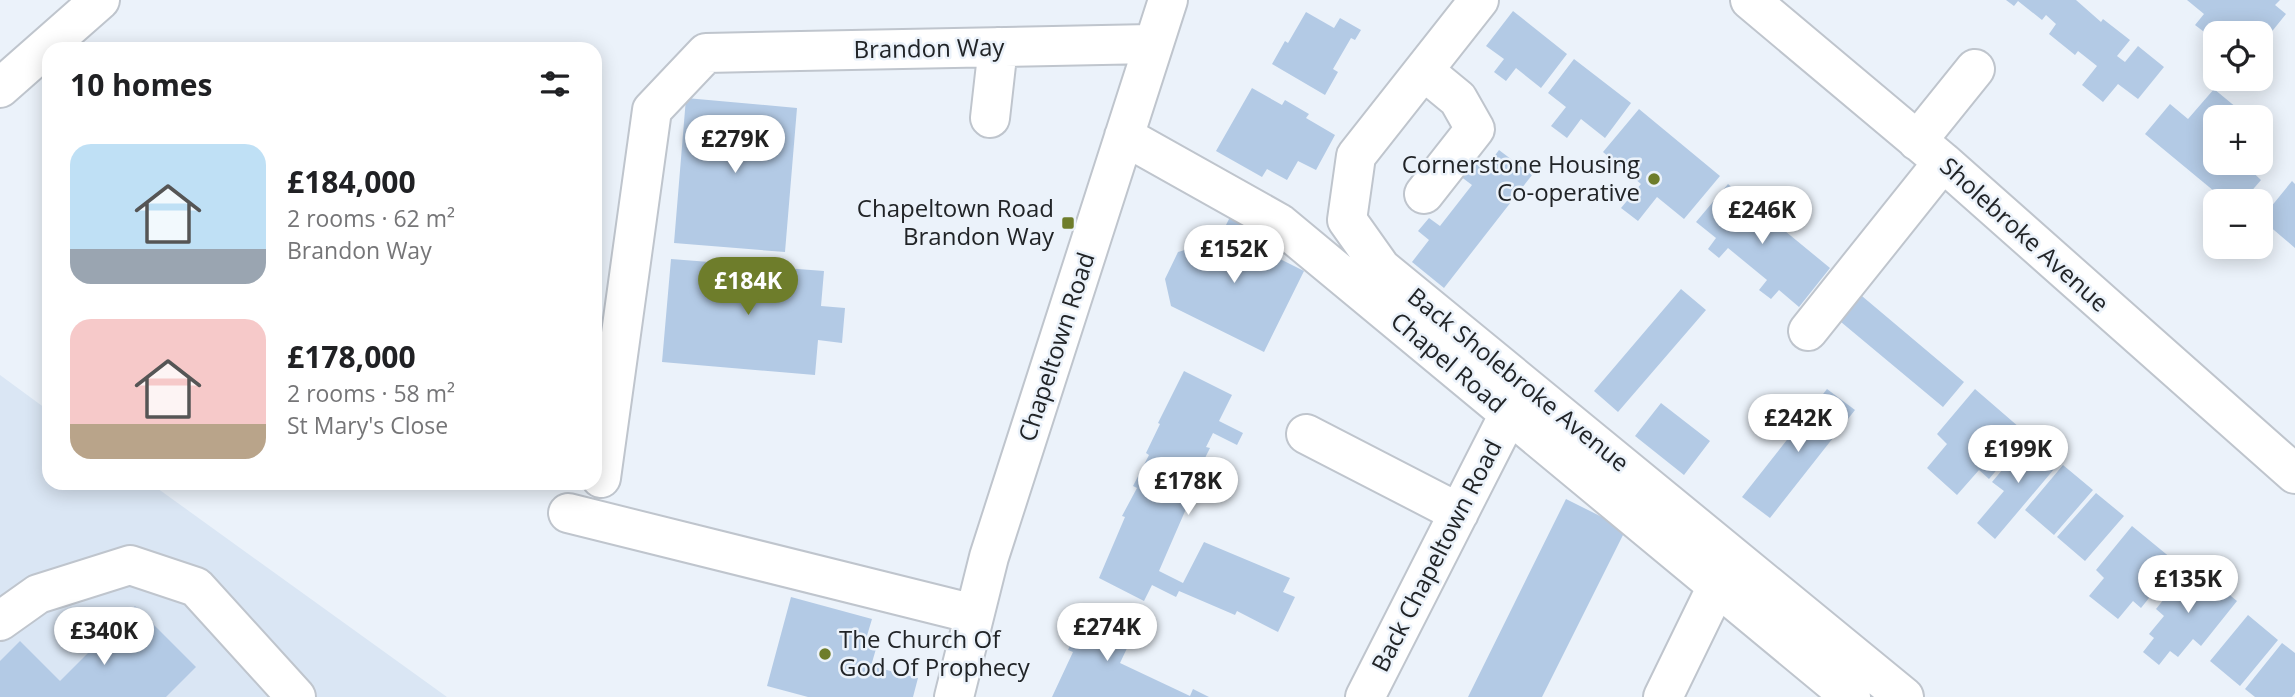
<!DOCTYPE html>
<meta charset="utf-8">
<style>
body{margin:0;font-family:"Open Sans",sans-serif;background:#f6f6f6;color:#202124;height:100vh;display:flex;flex-direction:column;font-size:26px;white-space:nowrap}
*{box-sizing:border-box;margin:0}
p{font-size:23px;color:#757577}
.icon{flex:none;width:38px;height:38px;fill:none;stroke:currentColor;stroke-width:2;stroke-linecap:round;stroke-linejoin:round}
.map{position:relative;flex:1;overflow:hidden}
.side{position:absolute;left:42px;top:42px;width:560px;height:448px;display:flex;flex-direction:column;background:#fff;border-radius:21px;box-shadow:0 4px 18px #0003}
.side>*{flex:none}
.fabs{position:absolute;left:2203px;top:21px;display:grid;gap:14px}
.fabs a{display:grid;place-items:center;width:70px;height:70px;border-radius:14px;background:#fff;box-shadow:0 4px 18px #0003;font-size:35px}
.price{position:absolute;translate:-50% -60px;padding:0 16px;border-radius:24px;background:#fff;color:#222;font-size:23px;line-height:46px;filter:drop-shadow(0 2px 4px #0008)}
.price::after{content:'';position:absolute;left:50%;top:42px;width:21px;height:16px;margin-left:-10px;background:inherit;clip-path:polygon(0 0,100% 0,50% 100%)}
.price.active{background:#6e7d2b;color:#fff}
ul{padding:0;list-style:none}
li{display:flex;align-items:center;gap:21px;height:175px;padding:0 28px}
li span{display:grid;place-items:center;flex:none;width:196px;height:140px;border-radius:21px;color:#555}
li>.icon{margin-inline-start:auto}
span .icon{width:84px;height:84px;fill:#fffc;stroke-width:1}
li b{font-size:30px}
h2{display:flex;justify-content:space-between;align-items:center;height:84px;padding:0 28px;font-size:30px}
.map>svg:first-child{display:block}
.built{fill:#dae6f4}
.building{fill:#b3cae5}
.lines{fill:none;stroke-linecap:round;stroke-linejoin:round}
.minor-casing{stroke:#bfc5cd;stroke-width:42}
.minor{stroke:#fff;stroke-width:38}
.poi-dot{fill:#6e7d2b;stroke:#ebf2fa;stroke-width:2.5}
.labels{text-anchor:middle;stroke-width:5;stroke-linejoin:round;paint-order:stroke}
.street-label{font-size:24px;fill:#212427;stroke:#ebf2fa}
.poi-label{font-size:24px;fill:#212427;stroke:#ebf2fa;text-anchor:end}
</style>
<div class="map">
<svg width="2295" height="697" viewBox="0 0 2295 697">
<rect width="100%" height="100%" fill="#ebf2fa"/>
<path class="built" d="M0,375L49,411V483H150L447,697H0Z"/>
<path class="building" d="M2006,0H2076L2101,22L2103,19L2130,40L2117,56L2125,62L2138,46L2164,67L2138,99L2118,84L2103,102L2082,85L2097,66L2078,51L2075,55L2049,34L2056,24L2046,15L2042,20L2018,1L2014,6Z
M2187,0H2280L2275,5L2286,14L2261,45V33H2216V41L2195,25L2204,14Z
M1513,11L1567,54L1541,88L1516,68L1506,81L1494,72L1504,59L1486,46Z
M1306,12L1334,28L1340,18L1361,30L1355,40L1351,38L1333,69L1338,72L1325,95L1272,64L1285,41L1288,43Z
M1574,59L1631,103L1605,138L1581,119L1567,138L1551,126L1566,107L1548,93Z
M1252,88L1282,105L1285,100L1309,114L1306,118L1335,135L1316,170L1298,161L1287,180L1267,169L1262,177L1216,151Z
M2214,89L2248,117H2216V163H2243L2261,180L2243,201H2226L2145,134L2170,104L2188,119Z
M686,98L797,108L785,252L674,243Z
M1639,109L1720,176L1684,219L1657,197L1638,221L1621,208L1641,184L1603,152Z
M1499,150L1532,175L1444,288L1412,262L1429,240L1418,231L1429,218L1440,226L1472,185L1460,176L1472,161L1484,170Z
M2292,181L2295,184V248L2261,219Z
M1728,184L1830,268L1799,307L1779,290L1771,299L1759,290L1767,280L1728,248L1719,258L1708,249L1716,238L1696,222Z
M1233,211L1255,222L1246,242L1304,271L1264,352L1171,306L1165,279L1178,252L1202,245L1213,251Z
M671,259L824,271L821,306L845,308L842,343L818,340L815,375L662,362Z
M1681,289L1706,310L1618,412L1594,391Z
M1856,291L1964,382L1943,407L1835,317Z
M1184,371L1232,395L1219,421L1243,433L1237,445L1213,433L1206,447L1210,448L1195,478L1199,479L1159,571L1183,583L1204,542L1290,578L1283,592L1295,597L1278,632L1237,611L1235,615L1179,591L1176,597L1152,585L1144,601L1099,578L1125,517L1122,516L1137,488L1133,486L1149,455L1146,453L1160,424L1158,423Z
M1827,389L1855,410L1770,518L1742,497Z
M1975,389L2027,434L1989,479L1979,470L1957,495L1927,468L1947,444L1937,434Z
M1661,403L1710,441L1684,475L1635,436Z
M2030,437L2060,462L1995,539L1977,523L2004,491L1992,482Z
M2063,465L2093,490L2054,535L2025,510Z
M2096,493L2124,516L2085,561L2057,537Z
M1566,499L1626,529L1542,697H1468Z
M2132,526L2177,563L2141,608L2133,601L2118,619L2089,596L2104,578L2096,570Z
M2192,564L2237,601L2201,646L2193,639L2178,657L2170,651L2159,665L2143,652L2154,638L2149,634L2164,616L2156,609Z
M791,597L872,619L866,639L878,642L871,666L918,678L913,697H808L767,686Z
M1089,605L1137,627L1120,663L1190,696L1193,689L1209,697H1052L1073,652L1068,650Z
M135,606L196,667L166,697H0V661L20,641L60,681Z
M2248,615L2278,640L2240,686L2210,661Z
M2282,643L2295,653V693L2292,697H2255L2245,689Z"/>
<g class="lines">
<g class="minor-casing">
<path id="minor" d="M1479,0L1356,156L1347,220L1381,268L1904,697
M1750,0L1943,162L2295,474
M1424,71L1458,99L1475,129L1424,194
M0,88L100,0
M990,118L998,47
M1124,136L1279,223L1851,697
M1917,141L1975,69
M1808,331L1943,162
M1306,434L1459,513
M601,478L652,110L706,53L1151,44
M568,513L974,614
M0,621L38,594L130,565L196,587L296,697
M954,697L989,557L1168,0
M1365,697L1509,414
M1663,697L1717,586"/>
</g>
<use href="#minor" class="minor"/>
</g>
<g class="poi-dot">
<circle cx="1654" cy="179" r="7"/>
<rect x="1061" y="216" width="14" height="14" rx="3.5"/>
<circle cx="825" cy="654" r="7"/>
</g>
<g class="labels">
<g class="street-label">
<text transform="translate(929 49) rotate(-1)" y="8">Brandon Way</text>
<text transform="translate(2024 235) rotate(42)" y="8">Sholebroke Avenue</text>
<text transform="translate(1057 347) rotate(-72)" y="8">Chapeltown Road</text>
<text transform="translate(1448 363) rotate(40)" y="8">Chapel Road</text>
<text transform="translate(1518 380) rotate(39)" y="8">Back Sholebroke Avenue</text>
<text transform="translate(1437 556) rotate(-63)" y="8">Back Chapeltown Road</text>
</g>
<g class="poi-label">
<text x="1640" y="173">Cornerstone Housing<tspan x="1640" dy="28">Co-operative</tspan></text>
<text x="1054" y="217">Chapeltown Road<tspan x="1054" dy="28">Brandon Way</tspan></text>
<text x="839" y="648" text-anchor="start">The Church Of<tspan x="839" dy="28">God Of Prophecy</tspan></text>
</g>
</g>
</svg>
<div class="fabs">
<a><svg class="icon" aria-label="locate" viewBox="0 0 24 24"><circle cx="12" cy="12" r="6"/><path d="M12 2v4M12 18v4M2 12h4M18 12h4"/></svg></a>
<a>+</a>
<a>−</a>
</div>
<b class="price" style="left:735px;top:175px">£279K</b>
<b class="price" style="left:1762px;top:246px">£246K</b>
<b class="price" style="left:1234px;top:285px">£152K</b>
<b class="price active" style="left:748px;top:317px">£184K</b>
<b class="price" style="left:1798px;top:454px">£242K</b>
<b class="price" style="left:2018px;top:485px">£199K</b>
<b class="price" style="left:1188px;top:517px">£178K</b>
<b class="price" style="left:2188px;top:615px">£135K</b>
<b class="price" style="left:1107px;top:663px">£274K</b>
<b class="price" style="left:104px;top:667px">£340K</b>
<section class="side">
<h2>10 homes<svg class="icon" aria-label="filters" viewBox="0 0 24 24"><path d="M4 7h16M4 17h16"/><circle cx="9" cy="7" r="2"/><circle cx="15" cy="17" r="2"/></svg></h2>
<ul>
<li><span style="background:linear-gradient(#bfe0f5 75%,#9aa5b1 0)"><svg class="icon" aria-label="home" viewBox="0 0 24 24"><path d="M3 11l9-7 9 7M6 9v11h12V9"/></svg></span><div><b>£184,000</b><p>2 rooms · 62 m²</p><p>Brandon Way</p></div></li>
<li><span style="background:linear-gradient(#f6c9c9 75%,#b9a48a 0)"><svg class="icon" aria-label="home" viewBox="0 0 24 24"><path d="M3 11l9-7 9 7M6 9v11h12V9"/></svg></span><div><b>£178,000</b><p>2 rooms · 58 m²</p><p>St Mary's Close</p></div></li>
</ul>
</section>
</div>
